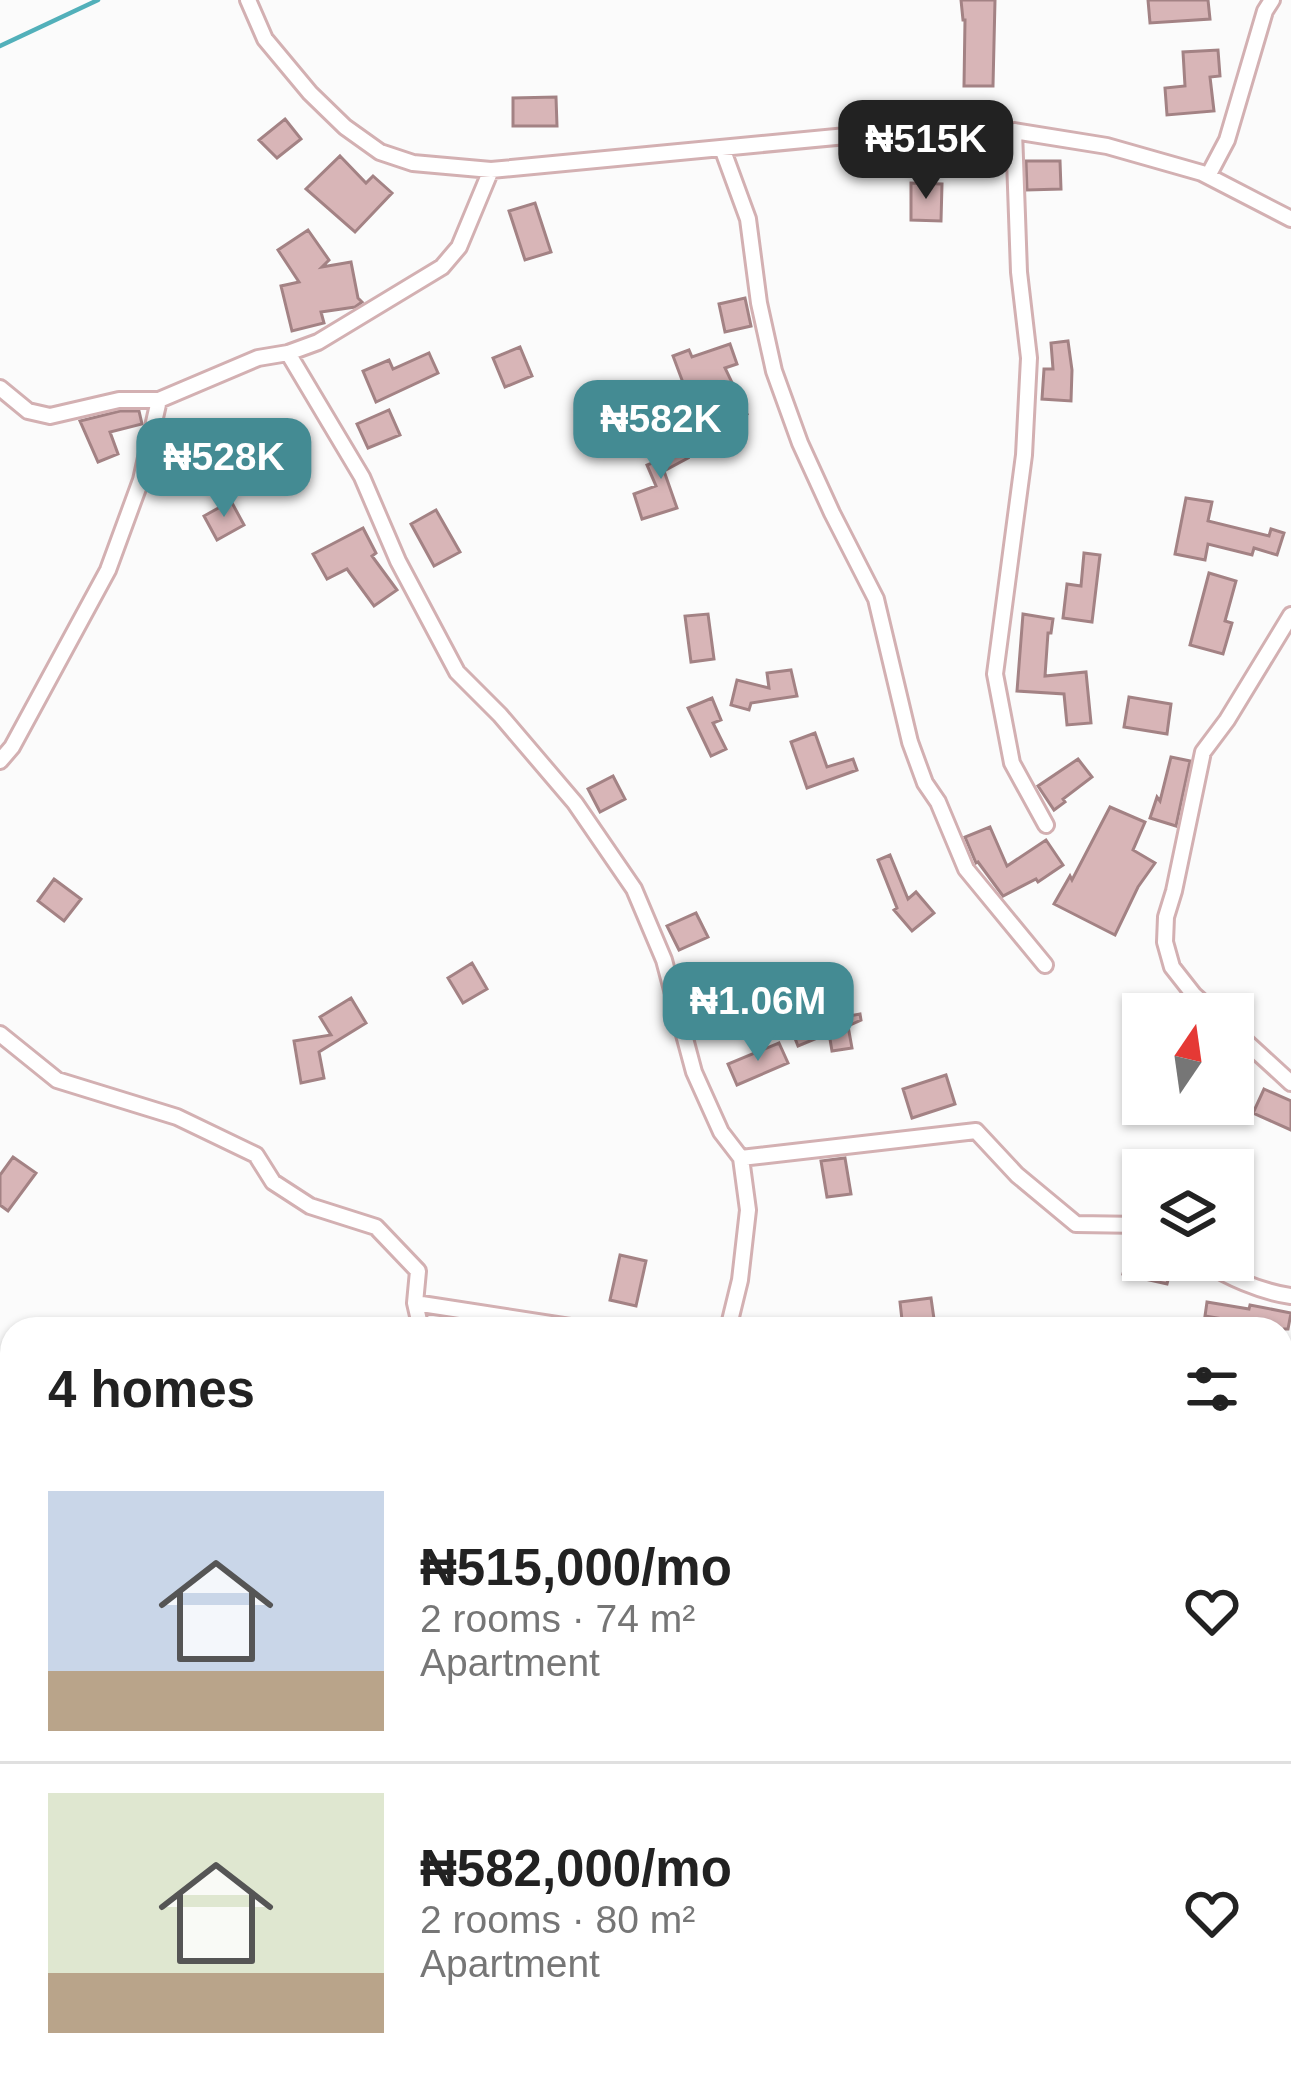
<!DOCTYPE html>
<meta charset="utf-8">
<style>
body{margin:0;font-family:Helvetica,sans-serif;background:#f6f6f6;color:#222;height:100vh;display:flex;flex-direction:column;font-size:45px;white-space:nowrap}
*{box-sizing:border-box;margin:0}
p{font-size:39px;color:#767676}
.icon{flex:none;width:66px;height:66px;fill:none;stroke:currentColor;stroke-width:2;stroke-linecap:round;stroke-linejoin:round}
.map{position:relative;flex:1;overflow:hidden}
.side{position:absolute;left:0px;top:1317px;width:1293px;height:771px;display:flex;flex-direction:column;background:#fff;border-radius:36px 36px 0 0;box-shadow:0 3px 9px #0004}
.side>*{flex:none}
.needle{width:78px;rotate:13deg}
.tools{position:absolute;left:1122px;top:993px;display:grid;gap:24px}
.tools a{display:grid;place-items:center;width:132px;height:132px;border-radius:0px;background:#fff;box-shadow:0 3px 9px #0004;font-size:60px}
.price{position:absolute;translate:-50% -102px;padding:0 27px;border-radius:24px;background:#448b93;color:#fff;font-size:39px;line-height:78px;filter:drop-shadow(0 3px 6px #0008)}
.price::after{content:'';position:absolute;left:50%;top:72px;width:36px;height:27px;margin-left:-18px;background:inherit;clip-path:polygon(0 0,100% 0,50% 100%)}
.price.on{background:#222;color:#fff}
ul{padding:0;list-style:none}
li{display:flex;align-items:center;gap:36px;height:300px;padding:0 48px}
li+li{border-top:3px solid #e0e0e0}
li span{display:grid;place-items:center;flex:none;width:336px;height:240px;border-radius:0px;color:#555}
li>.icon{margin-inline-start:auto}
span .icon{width:144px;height:144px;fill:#fffc;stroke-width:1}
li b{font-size:51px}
h2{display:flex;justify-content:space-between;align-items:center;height:144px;padding:0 48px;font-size:51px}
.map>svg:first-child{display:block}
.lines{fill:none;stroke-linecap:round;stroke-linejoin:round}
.stream{stroke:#52b0ba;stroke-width:4.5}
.building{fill:#d8b5b7;stroke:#a38284;stroke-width:3}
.minor-casing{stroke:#d3b0b2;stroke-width:20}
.minor{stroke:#fff;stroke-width:14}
</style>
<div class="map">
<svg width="1291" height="2087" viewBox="0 0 1291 2087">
<rect width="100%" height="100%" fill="#fbfbfb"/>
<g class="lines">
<path class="stream" d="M0,46L98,0"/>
</g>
<path class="building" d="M961,0H995L993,86H964L965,20H963Z
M1148,0H1208L1210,19L1150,23Z
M1218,50L1220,76L1210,77L1214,111L1167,115L1165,88L1185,86L1183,52Z
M556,97L557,126H513V98Z
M285,119L301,139L277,158L259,140Z
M340,156L366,183L373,176L392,193L355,232L306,189Z
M1026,161H1060L1061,189L1027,190Z
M911,183L942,184L941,221L911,220Z
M535,203L551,252L525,260L509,211Z
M308,230L329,260L322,267L351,262L358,298L362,302L355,307L321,312L324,323L292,331L281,286L299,282L278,250Z
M745,298L751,326L725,332L719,304Z
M1068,341L1072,370L1071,401L1042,399L1044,369H1053L1051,343Z
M730,344L737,364L725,368L747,414L718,428L698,384L685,388L673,356L689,350L692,357Z
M520,347L532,376L505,387L493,358Z
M429,353L438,373L376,402L363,371L389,360L393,369Z
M389,410L400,435L368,448L357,424Z
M120,411H139L142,424L110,432L118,454L98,462L80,421Z
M674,438L688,458L664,471L677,508L642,519L634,494L656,486L647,465L662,459L655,448Z
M293,458L306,478L280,494L267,474Z
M1186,498L1212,502L1208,521L1269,536L1271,529L1284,533L1277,555L1254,548L1252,555L1208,544L1205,560L1175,554Z
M231,501L244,525L217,540L204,516Z
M436,510L460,552L434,566L411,524Z
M363,528L376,553L372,556L397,590L374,606L347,569L327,579L313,554Z
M1084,553L1100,555L1092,622L1063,618L1067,584L1081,586Z
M1209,573L1236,581L1225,621L1232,623L1223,654L1190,645Z
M708,614L714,659L691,662L685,616Z
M1023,614L1053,619L1051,633H1048L1045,676L1086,672L1091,723L1067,725L1064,694L1017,691Z
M791,670L797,696L751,703L749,710L731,705L737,680L769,688L767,673Z
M1129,697L1171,704L1167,734L1124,727Z
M712,698L721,720L713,723L726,749L711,756L688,708Z
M815,733L827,767L853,759L857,770L807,788L791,742Z
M1171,757L1190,761L1176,826L1150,818L1157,797L1160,801Z
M1078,759L1092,777L1063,799L1065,802L1054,810L1038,786Z
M613,776L625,799L600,812L588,789Z
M1110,807L1145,822L1133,850L1155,863L1138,887L1115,935L1054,904L1070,876L1072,880Z
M990,827L1007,866L1046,840L1063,865L1038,882L1036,879L1003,896L978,862L976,863L965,837Z
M890,855L908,899L916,892L934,913L912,931L894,910L897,908L878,860Z
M54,879L81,899L64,921L38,901Z
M696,913L708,937L679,950L667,926Z
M472,963L487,989L463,1003L448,978Z
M351,998L366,1023L319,1052L324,1078L301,1083L294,1041L331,1035L320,1017Z
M860,1014L861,1020L848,1026L852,1048L832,1051L829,1033L798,1046L789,1023L803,1017L806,1024Z
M779,1043L788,1063L737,1085L728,1064Z
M946,1075L955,1104L912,1118L903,1089Z
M1264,1089L1291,1101V1130L1253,1113Z
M13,1157L36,1173L8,1211L0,1205V1175Z
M845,1158L851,1194L827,1197L821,1161Z
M1130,1243L1143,1246V1260H1173L1167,1284L1123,1274Z
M620,1255L646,1261L636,1306L610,1300Z
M931,1298L935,1326L903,1329L900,1302Z
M1207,1302L1249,1309L1250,1305L1291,1313L1288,1329H1246L1247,1323L1205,1316Z"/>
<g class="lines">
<g class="minor-casing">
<path id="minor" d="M248,0L265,39L310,93L345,127L380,152L413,163L491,170L878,133L1014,131L1107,146L1202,173L1291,219
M1014,131L1019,272L1029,358L1024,455L995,674L1012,763L1046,825
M722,148L748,219L759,303L774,371L800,443L832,513L876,599L910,742L925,783L938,802L966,869L1045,965
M1208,176L1227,140L1265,11L1272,0
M288,353L362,477L398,561L457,672L500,715L575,803L634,889L664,960L694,1072L721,1132L741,1158
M0,388L28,411L50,416L119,400H159L258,358L288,353L318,342L442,267L459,247L491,170
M0,761L12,747L108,570L141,480L159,400
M1215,1014L1194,995L1172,967L1165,942L1166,917L1174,891L1203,752L1227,720L1291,615
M1233,1030L1291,1083
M0,1034L57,1080L177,1117L256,1155L273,1182L310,1206L376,1227L418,1271L415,1303L421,1329
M1202,1260C1227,1277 1261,1292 1291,1296
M415,1303L583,1329
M728,1329L740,1280L748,1210L741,1158L976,1131L1017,1175L1076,1224L1143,1225
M1281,1836L1291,1824
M0,1974L12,1941"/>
</g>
<use href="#minor" class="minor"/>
</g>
</svg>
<div class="tools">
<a><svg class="needle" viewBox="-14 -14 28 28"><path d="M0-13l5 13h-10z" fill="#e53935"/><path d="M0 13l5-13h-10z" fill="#767676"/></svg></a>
<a><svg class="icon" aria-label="layers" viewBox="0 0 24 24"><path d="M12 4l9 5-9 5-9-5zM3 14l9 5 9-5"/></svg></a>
</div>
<b class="price on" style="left:926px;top:202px">₦515K</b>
<b class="price" style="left:661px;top:482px">₦582K</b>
<b class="price" style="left:224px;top:520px">₦528K</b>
<b class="price" style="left:758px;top:1064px">₦1.06M</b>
<section class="side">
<h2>4 homes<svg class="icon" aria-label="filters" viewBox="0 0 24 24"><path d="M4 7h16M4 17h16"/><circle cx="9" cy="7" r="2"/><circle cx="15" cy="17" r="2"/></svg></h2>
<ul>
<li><span style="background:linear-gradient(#c9d6e8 75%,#b9a48a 0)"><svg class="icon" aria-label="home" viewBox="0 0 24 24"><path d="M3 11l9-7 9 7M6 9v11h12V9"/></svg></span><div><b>₦515,000/mo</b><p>2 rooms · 74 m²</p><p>Apartment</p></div><svg class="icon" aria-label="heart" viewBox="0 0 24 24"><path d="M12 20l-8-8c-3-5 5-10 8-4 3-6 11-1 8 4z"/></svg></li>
<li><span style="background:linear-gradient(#dfe7d0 75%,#b9a48a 0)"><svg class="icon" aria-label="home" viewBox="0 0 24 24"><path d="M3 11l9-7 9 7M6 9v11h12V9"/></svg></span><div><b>₦582,000/mo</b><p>2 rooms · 80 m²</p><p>Apartment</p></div><svg class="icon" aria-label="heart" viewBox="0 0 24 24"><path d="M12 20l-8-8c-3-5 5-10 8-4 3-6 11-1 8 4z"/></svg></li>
</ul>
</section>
</div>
